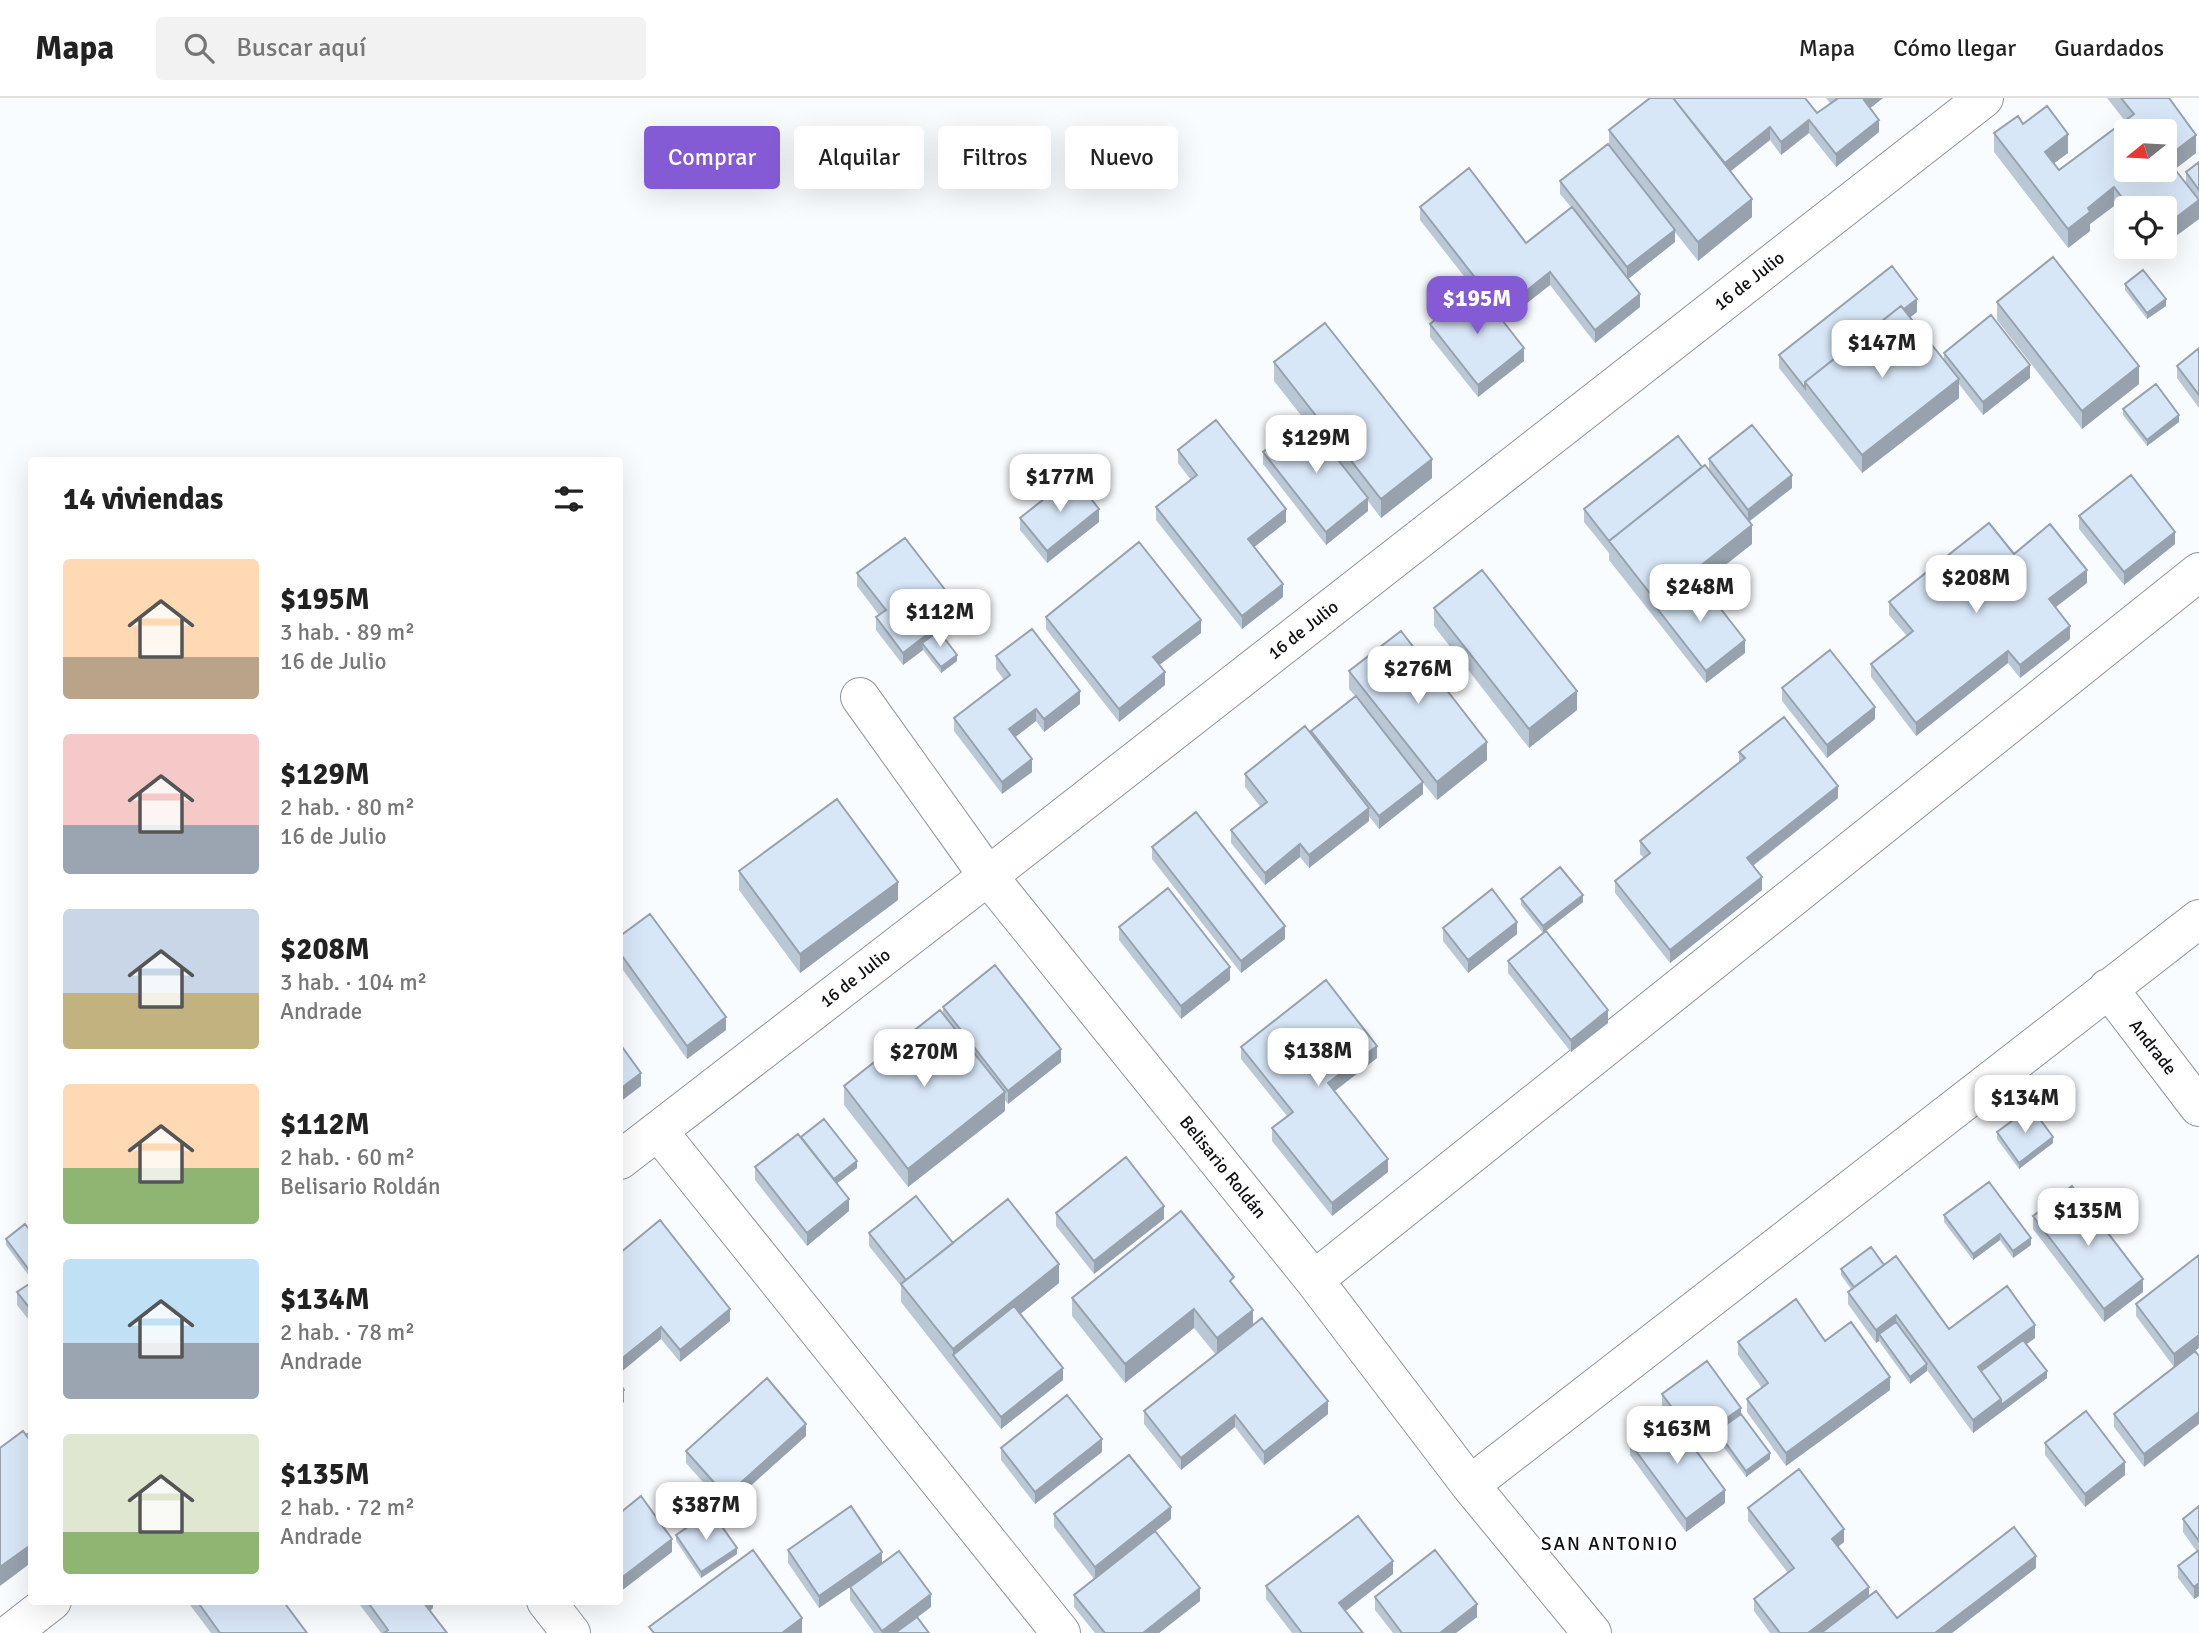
<!DOCTYPE html>
<html lang="es">
<meta charset="utf-8">
<style>
body{margin:0;font-family:Signika,sans-serif;background:#f2f2f2;color:#222;height:100vh;display:flex;flex-direction:column;font-size:26px;white-space:nowrap}
*{box-sizing:border-box;margin:0}
p{font-size:23px;color:#767676}
.icon{flex:none;width:38px;height:38px;fill:none;stroke:currentColor;stroke-width:2;stroke-linecap:round;stroke-linejoin:round}
.map{position:relative;flex:1;overflow:hidden}
.details{position:absolute;left:28px;top:359px;width:595px;height:1148px;display:flex;flex-direction:column;background:#fff;border-radius:7px;box-shadow:0 7px 28px #0002}
.details>*{flex:none}
.top-card{position:absolute;left:644px;top:28px;width:665px;height:63px;display:flex;gap:14px}
.needle{width:46px;rotate:252deg}
.buttons{position:absolute;left:2114px;top:21px;display:grid;gap:14px}
.buttons a{display:grid;place-items:center;width:63px;height:63px;border-radius:7px;background:#fff;box-shadow:0 7px 28px #0002;font-size:35px}
.price{position:absolute;translate:-50% -60px;padding:0 16px;border-radius:14px;background:#fff;color:#222;font-size:23px;line-height:46px;filter:drop-shadow(0 2px 4px #0008)}
.price::after{content:'';position:absolute;left:50%;top:42px;width:21px;height:16px;margin-left:-10px;background:inherit;clip-path:polygon(0 0,100% 0,50% 100%)}
.price.active{background:#845bd4;color:#fff}
ul{padding:0;list-style:none}
li{display:flex;align-items:center;gap:21px;height:175px;padding:0 35px}
li span{display:grid;place-items:center;flex:none;width:196px;height:140px;border-radius:7px;color:#555}
li>.icon{margin-inline-start:auto}
span .icon{width:84px;height:84px;fill:#fffc;stroke-width:1}
li b{font-size:30px}
h2{display:flex;justify-content:space-between;align-items:center;height:84px;padding:0 35px;font-size:30px}
.tag{padding:0 24px;border-radius:7px;background:#fff;box-shadow:0 7px 28px #0002;font-size:24px;line-height:63px}
.tag.active{background:#845bd4;color:#fff}
header{display:flex;align-items:center;gap:42px;box-sizing:border-box;height:98px;padding:0 35px;background:#fff;border-bottom:2px solid #e0e0e0}
header strong{font-size:33px}
nav{display:flex;gap:38px;margin-inline-start:auto;font-size:24px}
.search{width:490px;height:63px;background:#f2f2f2;display:flex;align-items:center;gap:18px;box-sizing:border-box;padding:0 24px;border-radius:7px;color:#767676;font-size:26px}
.map>svg:first-child{display:block}
.lines{fill:none;stroke-linecap:round;stroke-linejoin:round}
.minor-casing{stroke:#90959b;stroke-width:40}
.minor{stroke:#fff;stroke-width:38}
.wall{fill:#bac7d5}
.shaded-wall{fill:#97a2ae}
.building{fill:#d8e7f8;stroke:#97a2ae;stroke-width:2;fill-rule:evenodd}
.labels{text-anchor:middle;stroke-width:5;stroke-linejoin:round;paint-order:stroke}
.street-label{font-size:18px;fill:#0d0f11;stroke:#fff}
.neighbourhood-label{font-size:19px;letter-spacing:2px;fill:#0d0f11;stroke:#fff}
</style>
<header>
<strong>Mapa</strong>
<div class="search"><svg class="icon" aria-label="search" viewBox="0 0 24 24"><circle cx="10" cy="10" r="6"/><path d="M15 15l6 6"/></svg>Buscar aquí</div>
<nav><a>Mapa</a><a>Cómo llegar</a><a>Guardados</a></nav>
</header>
<div class="map">
<svg width="2199" height="1535" viewBox="0 0 2199 1535">
<rect width="100%" height="100%" fill="#f9fcfe"/>
<g class="lines">
<g class="minor-casing">
<path id="minor" d="M860,599L988,778L1314,1182L1470,1387L1592,1535
M2108,890L2199,1009
M658,1033L1061,1535
M620,1062L988,778L1984,0
M1314,1182L2199,474
M1470,1387L2199,821
M546,1503L571,1535
M11,1535L52,1503"/>
</g>
<use href="#minor" class="minor"/>
</g>
<path class="wall" d="M1826,0H1883L1870,10L1879,34L1836,69L1809,35L1781,57L1770,42L1731,73L1752,119L1698,163L1675,134V144L1628,181L1640,209L1595,245L1550,187L1503,224L1524,263L1478,299L1430,239V226L1474,191L1420,122V109L1526,145L1571,109L1560,96V83L1609,48V32L1817,15L1830,5Z
M2107,0H2169L2196,55L2175,71L2186,85V74L2199,64V121L2165,146V110H2126V124L2114,108L2090,126V133L2068,150L1994,54V35L2068,55L2054,65L2059,72L2125,23Z
M2145,149H2162L2151,157Z
M2125,186L2166,208L2147,221L2125,192Z
M1997,204L2139,286L2082,331L1997,222Z
M1917,214L1910,219L1944,263V255L2030,280L1983,317L1959,286V300L1862,375L1779,270V257Z
M2199,250V310L2177,280V268Z
M1274,264L1432,380L1381,420L1368,403V413L1326,447L1263,366V354L1304,321L1274,283Z
M2123,311L2179,324L2147,348L2123,317Z
M1178,352L1286,424L1254,449L1283,499L1242,531L1156,422V409L1191,382L1178,365Z
M1709,361L1792,390L1749,424L1752,446L1701,486L1745,555L1706,585L1609,462V455L1584,424V411L1702,369L1709,371Z
M2079,418L2175,446L2124,487L2079,431Z
M1020,420L1099,424L1047,465L1020,432Z
M2014,456L2087,485L2056,509L2070,541L2020,580L2008,565L1916,638L1871,579V566L1907,538L1889,517V504Z
M857,475L960,524L942,537L957,563L941,575L923,552L903,567L876,532V519L879,517L857,488Z
M1434,510L1577,612L1529,650L1434,528Z
M1046,519L1201,535L1159,567L1165,587L1119,624L1046,531Z
M996,558L1080,606L1044,634L1036,623L1015,639L1032,674L1002,696L954,633V620L1004,582L996,571Z
M1349,573L1487,662L1437,702L1423,685V696L1379,731L1369,718V723L1309,770L1300,759L1265,787L1231,745V732L1260,708L1245,689V676L1311,637V633L1355,598L1349,591Z
M1782,590L1875,621L1827,660L1782,603Z
M1739,654L1838,700L1753,768L1762,792L1670,865L1615,795V783L1644,760L1640,756V743L1739,664Z
M1152,749L1285,841L1241,875L1152,761Z
M739,773L898,802L800,875L739,792Z
M1521,801L1583,804L1546,833L1608,925L1571,954L1508,875V863L1543,835L1521,807Z
M1119,829L1230,882L1181,921L1119,842Z
M1443,830L1517,836L1468,875L1443,843Z
M620,838L726,932L687,961L620,868Z
M943,909L1061,964L1008,1006L1005,1002V1013L908,1089L844,1007V988L943,915Z
M1241,949L1377,960L1335,993L1388,1074L1332,1118L1272,1043V1030L1287,1018L1241,961Z
M1997,1034L2053,1045L2019,1071L1997,1041Z
M801,1039L857,1070L837,1085L849,1113L807,1148L755,1082V1069Z
M1056,1115L1164,1121L1094,1176L1056,1128Z
M1944,1117L2031,1140V1147L2013,1160L2000,1142L1973,1162L1944,1124Z
M2033,1118L2143,1194L2104,1224L2033,1131Z
M32,1135V1182L6,1147V1141Z
M869,1135L953,1145L1059,1185L1020,1216L1063,1282L1001,1331L901,1204V1188L869,1148Z
M620,1155L730,1223L680,1264L661,1241Z
M2199,1157L2174,1269L2136,1218V1206Z
M1884,1167L1949,1231L2035,1240L2026,1246L2047,1280L1973,1335L1927,1272L1910,1286L1879,1243L1876,1245L1848,1206V1194L1851,1191L1841,1177V1171Z
M32,1184V1226L17,1207V1194Z
M1234,1187L1253,1227L1328,1316L1264,1367L1235,1329L1181,1372L1144,1326V1313L1216,1257L1194,1230L1125,1285L1072,1218V1200Z
M1825,1243L1890,1292L1786,1368L1747,1314V1301L1762,1290L1738,1257V1244Z
M2199,1258L2144,1369L2114,1329V1316Z
M1662,1296L1741,1316L1770,1361L1746,1379L1717,1340L1698,1354L1725,1405L1686,1434L1630,1357V1345L1668,1317L1662,1308Z
M806,1338L726,1410L686,1365V1353Z
M2045,1345L2125,1377L2085,1409L2045,1357Z
M1001,1350L1102,1354L1035,1406L1001,1362Z
M2199,1408V1498L2194,1501L2178,1480V1468L2197,1454L2183,1434V1421Z
M1748,1410L1844,1444L1838,1449L1869,1498L1897,1520L2036,1470L1952,1535H1770L1754,1513V1501L1788,1475L1748,1423Z
M1054,1416L1171,1421L1156,1433L1200,1503L1159,1535H1095L1074,1509V1497L1094,1481L1054,1429Z
M676,1437L737,1456L701,1480L676,1443Z
M788,1452L882,1465L931,1509L918,1519L929,1535H874L850,1502V1489L819,1510L788,1465Z
M1393,1476L1346,1513L1363,1535H1292L1266,1501V1488Z
M1375,1499L1477,1519L1456,1535H1393L1375,1512Z
M187,1503H283L307,1535H211Z
M357,1503H433V1510L430,1513L447,1535H381Z"/>
<path class="shaded-wall" d="M1867,0H1883L1864,15V2Z
M1809,22V35L1781,57V44Z
M1879,22V34L1836,69V56Z
M1770,29V42L1722,80V68Z
M2068,36V55L2045,72V54Z
M2196,37V55L2166,78V60Z
M2114,89V108L2090,126V133L2068,150V131L2088,110Z
M1752,101V119L1698,163V144Z
M2199,102V121L2165,146V128Z
M1675,132V144L1627,182V169Z
M2151,149H2162L2151,157Z
M1550,174V187L1501,225V213Z
M1640,196V209L1595,245V232Z
M1917,201V214L1814,295L1808,287Z
M2166,201V208L2147,221V215Z
M1524,250V263L1478,299V287Z
M2030,267V280L1983,317V304Z
M2139,268V286L2082,331V313Z
M1959,281V300L1862,375V357Z
M2179,317V324L2147,348V342Z
M1432,361V380L1381,420V401Z
M1792,377V390L1748,424V412Z
M1368,400V413L1326,447V434Z
M1099,411V424L1047,465V453Z
M1286,411V424L1248,454V441Z
M1752,427V446L1662,517L1656,509V503Z
M2175,434V446L2124,487V474Z
M2087,472V485L2049,514V501Z
M1283,486V499L1242,531V518Z
M960,511V524L926,550L922,545L923,552L903,567V555Z
M1201,522V535L1153,572V559Z
M2070,528V541L2020,580V567Z
M1745,542V555L1706,585V573Z
M2008,553V565L1916,638V625Z
M957,557V563L941,575V569Z
M1165,574V587L1119,624V611Z
M1080,593V606L1044,634V621Z
M1577,593V612L1529,650V631Z
M1875,609V621L1827,660V647Z
M1036,611V623L1009,644V631Z
M1487,644V662L1437,702V684Z
M1032,661V674L1002,696V684Z
M1423,684V696L1379,731V718Z
M1838,688V700L1747,772V760Z
M1369,710V723L1309,770V757Z
M1300,746V759L1265,787V775Z
M1762,779V792L1670,865V852Z
M898,784V802L800,875V856Z
M1583,797V804L1543,835V828Z
M1517,824V836L1468,875V862Z
M1285,828V841L1241,875V863Z
M1230,869V882L1181,921V908Z
M1608,912V925L1571,954V942Z
M726,919V932L687,961V948Z
M1377,948V960L1328,998V985Z
M1061,951V964L1008,1006V993Z
M641,975V988L620,1004V991Z
M1005,994V1013L908,1089V1071Z
M2053,1039V1045L2019,1071V1065Z
M1388,1061V1074L1332,1118V1105Z
M857,1063V1070L831,1090V1084Z
M849,1101V1113L807,1148V1135Z
M1164,1108V1121L1094,1176V1163Z
M2000,1136V1142L1973,1162V1156Z
M2031,1140V1147L2013,1160V1153Z
M1059,1166V1185L959,1265L953,1257V1270V1251Z
M2143,1181V1194L2104,1224V1211Z
M730,1211V1223L680,1264V1252Z
M1194,1211V1230L1125,1285V1266Z
M1253,1212V1230L1217,1258V1240Z
M1896,1217V1230L1879,1236V1243L1876,1245V1232Z
M2035,1227V1240L1981,1280L1978,1269Z
M661,1229V1241L620,1275V1262Z
M2199,1237V1250L2174,1269V1256Z
M1927,1266V1273L1910,1286V1279Z
M1063,1270V1282L1001,1331V1319Z
M2047,1273V1280L1973,1335V1322L2001,1301Z
M1890,1279V1292L1786,1368V1355Z
M624,1292V1304L620,1308V1295Z
M1328,1303V1316L1264,1367V1354Z
M1741,1310V1322L1717,1333V1340L1696,1355V1342Z
M2199,1314V1326L2144,1369V1356Z
M1235,1317V1329L1181,1372V1360Z
M806,1326V1338L726,1410V1398Z
M1102,1341V1354L1035,1406V1394Z
M1770,1355V1361L1746,1379V1373Z
M2125,1364V1377L2085,1409V1396Z
M1725,1392V1405L1686,1434V1421Z
M1171,1409V1421L1095,1481V1469Z
M1844,1431V1444L1832,1453V1441Z
M672,1441V1454L620,1494V1481Z
M32,1446V1464L0,1488V1469Z
M737,1450V1456L701,1480V1474Z
M882,1454V1467L819,1510V1498Z
M2036,1458V1470L1952,1535H1935Z
M1393,1463V1476L1339,1518V1505Z
M2199,1485V1498L2194,1501V1489Z
M1869,1489V1501L1825,1535H1808Z
M1200,1490V1503L1159,1535H1143Z
M931,1496V1509L896,1535H882V1533Z
M426,1503H433V1510L424,1518V1505Z
M1477,1506V1519L1456,1535H1440Z
M802,1520V1535H782Z"/>
<path class="building" d="M1650,0H1673L1752,101L1698,144L1609,32Z
M1673,0H1805L1817,15L1837,1L1836,0H1867L1864,2L1879,22L1836,56L1809,22L1781,44L1770,29L1725,65Z
M2121,0H2169L2196,37L2166,60L2199,102L2165,128V110H2130L2114,89L2088,110L2090,114L2068,131L1994,35L2018,18L2023,26L2047,8L2068,36L2045,54L2059,72L2134,16ZM2126,33H2165V72H2126Z
M1608,46L1675,132L1627,169L1560,83Z
M2199,64V92L2186,74Z
M1469,70L1526,145L1572,109L1640,196L1595,232L1550,174L1501,213L1420,109Z
M2053,159L2139,268L2082,313L1997,204Z
M1892,168L1917,201L1904,211L1901,208L1805,284V290L1779,257Z
M2143,172L2166,201L2147,215L2125,186Z
M1476,189L1524,250L1478,287L1430,226Z
M1901,208L1959,281L1862,357L1805,284Z
M1991,217L2030,267L1983,304L1944,255Z
M1325,225L1432,361L1381,401L1274,264Z
M2199,250V297L2177,268Z
M2156,286L2179,317L2147,342L2123,311Z
M1305,320L1368,400L1326,434L1263,354Z
M1216,322L1286,411L1248,441L1283,486L1242,518L1156,409L1197,377L1178,352Z
M1752,327L1792,377L1748,412L1709,361Z
M1678,338L1702,369L1609,443L1584,411Z
M1705,367L1752,427L1656,503L1609,443Z
M2131,377L2175,434L2124,474L2079,418Z
M1073,378L1099,411L1047,453L1020,420Z
M1989,425L2014,456L2050,426L2087,472L2049,501L2070,528L2020,567L2008,553L1916,625L1871,566L1913,533L1889,504Z
M905,440L960,511L903,555L876,519L886,512L857,475Z
M1139,444L1201,522L1153,559L1165,574L1119,611L1046,519Z
M1482,472L1577,593L1529,631L1434,510Z
M1695,478L1745,542L1706,573L1656,509Z
M1032,531L1080,593L1044,621L1036,611L1009,631L1032,661L1002,684L954,620L1010,577L996,558Z
M939,533L957,557L941,569L922,545Z
M1401,533L1487,644L1437,684L1349,573Z
M1830,552L1875,609L1827,647L1782,590Z
M1356,598L1423,684L1379,718L1311,633Z
M1784,619L1838,688L1747,760L1762,779L1670,852L1615,783L1650,755L1640,743L1745,660L1739,654Z
M1305,628L1369,710L1309,757L1300,746L1265,775L1231,732L1267,704L1245,676Z
M837,701L898,784L800,856L739,773Z
M1196,714L1285,828L1241,863L1152,749Z
M1560,769L1583,797L1543,828L1521,801Z
M1168,790L1230,869L1181,908L1119,829Z
M1492,791L1517,824L1468,862L1443,830Z
M650,816L726,919L687,948L620,855V838Z
M1546,833L1608,912L1571,942L1508,863Z
M995,867L1061,951L1008,993L943,909Z
M1326,882L1377,948L1328,985L1388,1061L1332,1105L1272,1030L1293,1014L1241,949Z
M940,912L1005,994L908,1071L844,988Z
M620,946L641,975L620,991Z
M2031,1009L2053,1039L2019,1065L1997,1034Z
M824,1021L857,1063L834,1081L801,1039Z
M798,1036L849,1101L807,1135L755,1069Z
M1126,1059L1164,1108L1094,1163L1056,1115Z
M1989,1084L2031,1140L2013,1153L2000,1136L1973,1156L1944,1117Z
M2072,1088L2143,1181L2104,1211L2033,1118Z
M916,1098L953,1145L906,1182L869,1135Z
M1008,1101L1059,1166L953,1251L901,1186Z
M1181,1113L1234,1179L1230,1183L1253,1212L1217,1240L1194,1211L1125,1266L1072,1200Z
M660,1122L730,1211L680,1252L661,1229L620,1262V1155Z
M25,1126L32,1135V1176L6,1141Z
M1871,1149L1884,1167L1854,1189L1841,1171Z
M2199,1157V1237L2174,1256L2136,1206Z
M1896,1158L1949,1231L2007,1188L2035,1227L1978,1269L2001,1301L1973,1322L1896,1217L1876,1232L1848,1194Z
M32,1184V1213L17,1194Z
M1796,1201L1825,1243L1851,1224L1890,1279L1786,1355L1747,1301L1768,1285L1738,1244Z
M1014,1208L1063,1270L1001,1319L953,1257Z
M1262,1220L1328,1303L1264,1354L1235,1317L1181,1360L1144,1313Z
M1896,1224L1927,1266L1910,1279L1879,1236Z
M2023,1242L2047,1273L2001,1307V1301L1981,1273Z
M2195,1253L2199,1258V1314L2144,1356L2114,1316Z
M1707,1263L1741,1310L1696,1342L1662,1296Z
M767,1280L806,1326L726,1398L686,1353Z
M620,1286L624,1292L620,1295Z
M1067,1297L1102,1341L1035,1394L1001,1350Z
M2086,1313L2125,1364L2085,1396L2045,1345Z
M1669,1316L1725,1392L1686,1421L1630,1345Z
M1741,1316L1770,1355L1746,1373L1717,1333Z
M23,1333L32,1345V1446L0,1469V1350Z
M32,1333V1345L26,1337Z
M1129,1357L1171,1409L1095,1469L1054,1416Z
M1799,1371L1844,1431L1832,1441L1869,1489L1808,1535H1780L1754,1501L1794,1470L1748,1410Z
M641,1398L672,1441L620,1481V1415Z
M851,1408L882,1454L819,1498L788,1452Z
M2199,1408V1443L2183,1421Z
M711,1413L737,1450L701,1474L676,1437Z
M1358,1418L1393,1463L1339,1505L1363,1535H1302L1266,1488Z
M2014,1429L2036,1458L1935,1535H1821L1876,1493L1897,1520Z
M1155,1433L1200,1490L1143,1535H1105L1074,1497Z
M753,1452L802,1520L782,1535H654L649,1529Z
M1435,1452L1477,1506L1440,1535H1402L1375,1499Z
M2199,1452V1485L2194,1489L2178,1468Z
M899,1453L931,1496L882,1533L850,1489Z
M197,1503H283L307,1535H220Z
M367,1503H426L424,1505L447,1535H384L388,1532Z
M917,1519L929,1535H895Z"/>
<g class="labels">
<g class="street-label">
<text transform="translate(1749 183) rotate(-38)" y="6">16 de Julio</text>
<text transform="translate(1303 532) rotate(-38)" y="6">16 de Julio</text>
<text transform="translate(855 880) rotate(-38)" y="6">16 de Julio</text>
<text transform="translate(2153 949) rotate(52)" y="6">Andrade</text>
<text transform="translate(1223 1069) rotate(51)" y="6">Belisario Roldán</text>
</g>
<g class="neighbourhood-label">
<text x="1610" y="1452">SAN ANTONIO</text>
</g>
</g>
</svg>
<div class="buttons">
<a><svg class="needle" viewBox="-14 -14 28 28"><path d="M0-13l5 13h-10z" fill="#e53935"/><path d="M0 13l5-13h-10z" fill="#767676"/></svg></a>
<a><svg class="icon" aria-label="locate" viewBox="0 0 24 24"><circle cx="12" cy="12" r="6"/><path d="M12 2v4M12 18v4M2 12h4M18 12h4"/></svg></a>
</div>
<b class="price active" style="left:1477px;top:238px">$195M</b>
<b class="price" style="left:1882px;top:282px">$147M</b>
<b class="price" style="left:1316px;top:377px">$129M</b>
<b class="price" style="left:1060px;top:416px">$177M</b>
<b class="price" style="left:1976px;top:517px">$208M</b>
<b class="price" style="left:1700px;top:526px">$248M</b>
<b class="price" style="left:940px;top:551px">$112M</b>
<b class="price" style="left:1418px;top:608px">$276M</b>
<b class="price" style="left:1318px;top:990px">$138M</b>
<b class="price" style="left:924px;top:991px">$270M</b>
<b class="price" style="left:2025px;top:1037px">$134M</b>
<b class="price" style="left:2088px;top:1150px">$135M</b>
<b class="price" style="left:1677px;top:1368px">$163M</b>
<b class="price" style="left:706px;top:1444px">$387M</b>
<div class="top-card">
<a class="tag active">Comprar</a>
<a class="tag">Alquilar</a>
<a class="tag">Filtros</a>
<a class="tag">Nuevo</a>
</div>
<section class="details">
<h2>14 viviendas<svg class="icon" aria-label="filters" viewBox="0 0 24 24"><path d="M4 7h16M4 17h16"/><circle cx="9" cy="7" r="2"/><circle cx="15" cy="17" r="2"/></svg></h2>
<ul>
<li><span style="background:linear-gradient(#ffd9b3 70%,#b9a48a 0)"><svg class="icon" aria-label="home" viewBox="0 0 24 24"><path d="M3 11l9-7 9 7M6 9v11h12V9"/></svg></span><div><b>$195M</b><p>3 hab. · 89 m²</p><p>16 de Julio</p></div></li>
<li><span style="background:linear-gradient(#f6c9c9 65%,#9aa5b1 0)"><svg class="icon" aria-label="home" viewBox="0 0 24 24"><path d="M3 11l9-7 9 7M6 9v11h12V9"/></svg></span><div><b>$129M</b><p>2 hab. · 80 m²</p><p>16 de Julio</p></div></li>
<li><span style="background:linear-gradient(#c9d6e8 60%,#c2b280 0)"><svg class="icon" aria-label="home" viewBox="0 0 24 24"><path d="M3 11l9-7 9 7M6 9v11h12V9"/></svg></span><div><b>$208M</b><p>3 hab. · 104 m²</p><p>Andrade</p></div></li>
<li><span style="background:linear-gradient(#ffd9b3 60%,#8fb573 0)"><svg class="icon" aria-label="home" viewBox="0 0 24 24"><path d="M3 11l9-7 9 7M6 9v11h12V9"/></svg></span><div><b>$112M</b><p>2 hab. · 60 m²</p><p>Belisario Roldán</p></div></li>
<li><span style="background:linear-gradient(#bfe0f5 60%,#9aa5b1 0)"><svg class="icon" aria-label="home" viewBox="0 0 24 24"><path d="M3 11l9-7 9 7M6 9v11h12V9"/></svg></span><div><b>$134M</b><p>2 hab. · 78 m²</p><p>Andrade</p></div></li>
<li><span style="background:linear-gradient(#dfe7d0 70%,#8fb573 0)"><svg class="icon" aria-label="home" viewBox="0 0 24 24"><path d="M3 11l9-7 9 7M6 9v11h12V9"/></svg></span><div><b>$135M</b><p>2 hab. · 72 m²</p><p>Andrade</p></div></li>
</ul>
</section>
</div>
